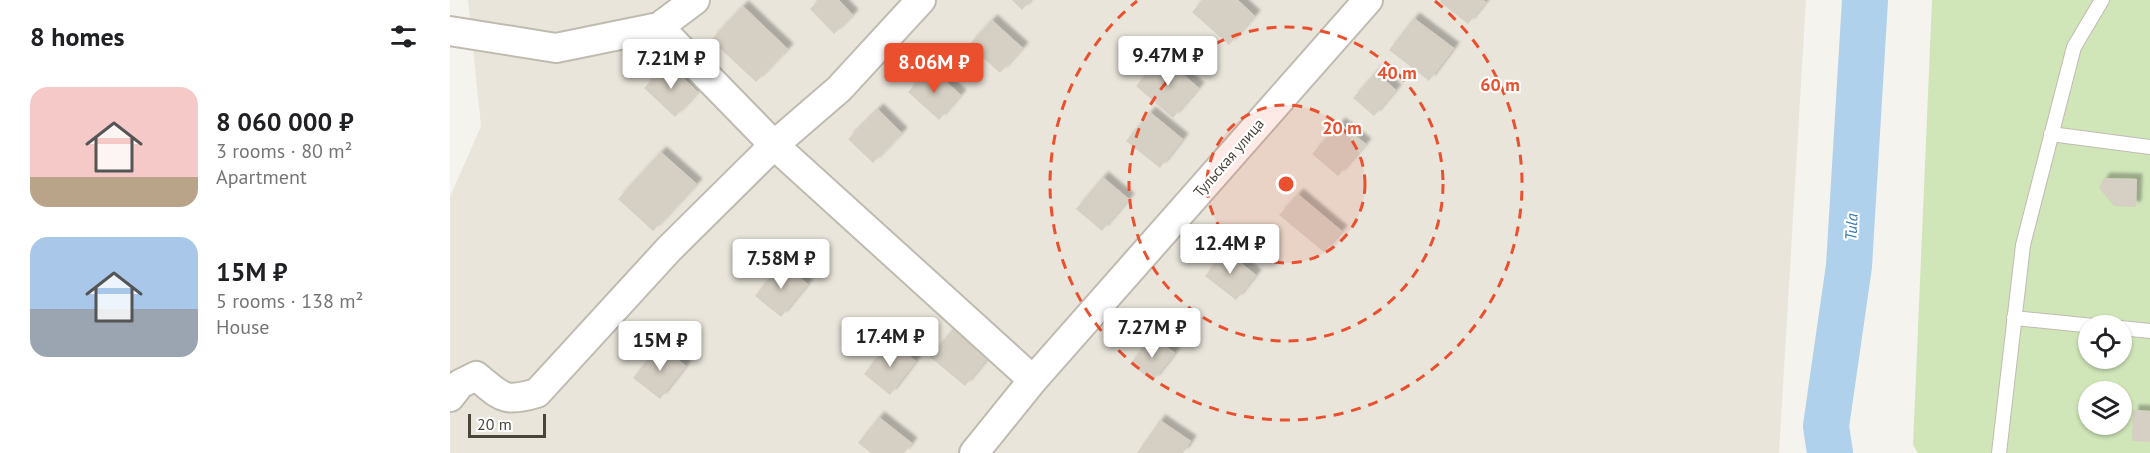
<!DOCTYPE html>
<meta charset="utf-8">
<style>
body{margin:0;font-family:"PT Sans",sans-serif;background:#f2f2f2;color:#202124;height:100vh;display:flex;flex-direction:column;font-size:22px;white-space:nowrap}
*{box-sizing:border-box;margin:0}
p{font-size:20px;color:#757577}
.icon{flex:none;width:33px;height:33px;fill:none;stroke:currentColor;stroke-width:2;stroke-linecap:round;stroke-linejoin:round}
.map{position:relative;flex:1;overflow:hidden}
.sheet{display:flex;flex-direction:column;background:#fff;width:450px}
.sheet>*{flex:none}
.fabs{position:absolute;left:1628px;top:315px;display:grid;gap:12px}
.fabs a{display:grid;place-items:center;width:54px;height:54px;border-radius:50%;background:#fff;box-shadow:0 2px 4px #0004;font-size:30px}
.scale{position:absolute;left:18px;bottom:15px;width:78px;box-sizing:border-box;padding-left:6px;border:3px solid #4a443a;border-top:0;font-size:16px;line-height:21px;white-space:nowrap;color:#4a443a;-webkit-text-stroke:4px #fff;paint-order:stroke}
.price{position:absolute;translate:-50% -51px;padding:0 14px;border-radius:6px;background:#fff;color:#222;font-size:20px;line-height:39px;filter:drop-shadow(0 2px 3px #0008)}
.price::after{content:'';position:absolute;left:50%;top:36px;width:18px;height:14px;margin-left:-9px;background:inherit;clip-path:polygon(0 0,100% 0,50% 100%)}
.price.selected{background:#eb502e;color:#fff}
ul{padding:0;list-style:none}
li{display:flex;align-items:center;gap:18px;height:150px;padding:0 30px}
li span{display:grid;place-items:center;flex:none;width:168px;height:120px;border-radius:18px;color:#555}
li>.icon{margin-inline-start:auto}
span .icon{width:72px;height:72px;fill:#fffc;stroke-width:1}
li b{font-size:26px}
h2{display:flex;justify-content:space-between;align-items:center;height:72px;padding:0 30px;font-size:26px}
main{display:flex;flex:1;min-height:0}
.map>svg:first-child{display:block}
.residential{fill:#e9e5db}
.green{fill:#d0e6b9;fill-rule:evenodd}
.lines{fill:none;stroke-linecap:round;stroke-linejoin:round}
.river{stroke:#afd1ec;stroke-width:46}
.building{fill:#d6cfc3;filter:url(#shadow)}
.service-casing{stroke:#c0bbb0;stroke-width:16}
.minor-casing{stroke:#c0bbb0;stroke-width:32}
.service{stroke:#fff;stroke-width:14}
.minor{stroke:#fff;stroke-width:28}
.ring{fill:none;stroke:#eb502e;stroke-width:3;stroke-dasharray:10 8}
.labels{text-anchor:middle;stroke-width:4.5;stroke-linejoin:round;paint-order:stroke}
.street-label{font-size:15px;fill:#4a443a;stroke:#fff}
.water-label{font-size:16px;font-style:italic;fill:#3a7aaf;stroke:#fff}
.centre{fill:#eb502e;stroke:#fff;stroke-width:3}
.ring-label{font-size:18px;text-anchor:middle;font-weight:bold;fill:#eb502e;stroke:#fff;stroke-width:4.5;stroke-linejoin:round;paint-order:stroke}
</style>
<main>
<section class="sheet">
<h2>8 homes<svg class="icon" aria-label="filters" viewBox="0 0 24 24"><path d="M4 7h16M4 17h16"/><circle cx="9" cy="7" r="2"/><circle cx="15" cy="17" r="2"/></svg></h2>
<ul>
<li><span style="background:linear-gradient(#f6c9c9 75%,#b9a48a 0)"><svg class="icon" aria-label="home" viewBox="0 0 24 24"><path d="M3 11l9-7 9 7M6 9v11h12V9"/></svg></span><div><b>8 060 000 ₽</b><p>3 rooms · 80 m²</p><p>Apartment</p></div></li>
<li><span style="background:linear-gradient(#a9c7e8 60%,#9aa5b1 0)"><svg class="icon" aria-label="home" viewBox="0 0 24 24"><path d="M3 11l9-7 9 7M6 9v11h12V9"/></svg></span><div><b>15M ₽</b><p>5 rooms · 138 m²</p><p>House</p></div></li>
</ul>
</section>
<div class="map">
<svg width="1700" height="453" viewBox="0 0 1700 453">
<defs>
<filter id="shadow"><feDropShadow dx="5.5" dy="-5.5" stdDeviation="1.5" flood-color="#0004"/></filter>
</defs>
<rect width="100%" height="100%" fill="#f5f3ed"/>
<path class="residential" d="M18,0H1356L1329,453H0V197L31,126Z"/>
<path class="green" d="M1482,0H1700V453H1468L1463,445ZM1638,326H1671V358H1638ZM1638,392H1671V424H1638Z"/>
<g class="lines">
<path class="river" d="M1380,453L1376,426L1399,266L1415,0"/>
</g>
<path class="building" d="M369,0H389L403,15L384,34L360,9Z
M562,0H581L572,10Z
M753,0H788L805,16L779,45L742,12Z
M991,0H1033L1036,2L1018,24L990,2Z
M293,6L338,49L306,82L261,40Z
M964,18L1004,48L979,81L939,50Z
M542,20L573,48L550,73L519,45Z
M712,56L749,88L723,118L686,86Z
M218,63L248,92L225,117L194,88Z
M480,67L511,95L489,120L458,92Z
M926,72L946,90L924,116L903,98Z
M428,109L452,133L423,163L398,139Z
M700,112L733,139L710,168L676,141Z
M890,123L916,144L888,176L862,154Z
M211,152L247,184L203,231L168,199Z
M653,177L679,199L652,231L626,209Z
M1654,178L1687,179L1686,207L1664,206L1649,188Z
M848,194L892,231L874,252L829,215Z
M775,250L806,275L786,300L755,276Z
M331,263L358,284L331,317L305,296Z
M503,329L538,358L515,386L480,357Z
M702,336L725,353L703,381L680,364Z
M440,341L466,361L440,395L414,374Z
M210,345L236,366L210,399L183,378Z
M1683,410L1700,411V442L1682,441Z
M429,417L462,443L454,453H421L408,443Z
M710,420L741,441L733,453H687Z"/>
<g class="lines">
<g class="service-casing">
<path id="service" d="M1601,134L1700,147
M1564,318L1644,326
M1671,328L1700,331
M1549,453L1573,245L1624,47L1652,0"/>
</g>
<g class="minor-casing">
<path id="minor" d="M209,27L245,0
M0,31L106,48L209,27L324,145L583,380
M0,397L10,384L26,376C52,397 53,403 87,393L219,249L324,145L389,89L471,0
M524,453L583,380L918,0"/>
</g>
<use href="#service" class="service"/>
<use href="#minor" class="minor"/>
</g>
<circle cx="836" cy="184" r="79" fill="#eb502e" fill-opacity=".12"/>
<g class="ring">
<circle cx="836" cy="184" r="79"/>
<circle cx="836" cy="184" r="157"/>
<path d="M985 1A236 236 0 1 1 687 1"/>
</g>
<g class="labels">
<g class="street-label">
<text transform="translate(779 158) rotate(-49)" y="5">Тульская улица</text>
</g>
<g class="water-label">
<text transform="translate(1401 227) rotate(-87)" y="6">Tula</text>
</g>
</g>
<circle cx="836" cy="184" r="9" class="centre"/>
<g class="ring-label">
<text x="947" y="79">40 m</text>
<text x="1050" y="91">60 m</text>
<text x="892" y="134">20 m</text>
</g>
</svg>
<div class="fabs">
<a><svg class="icon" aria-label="locate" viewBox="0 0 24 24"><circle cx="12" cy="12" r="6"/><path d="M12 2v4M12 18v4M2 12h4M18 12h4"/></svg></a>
<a><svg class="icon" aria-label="layers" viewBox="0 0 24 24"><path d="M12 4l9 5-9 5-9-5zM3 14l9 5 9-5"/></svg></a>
</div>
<div class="scale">20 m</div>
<b class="price" style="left:718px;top:87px">9.47M ₽</b>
<b class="price" style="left:221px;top:90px">7.21M ₽</b>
<b class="price selected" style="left:484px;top:94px">8.06M ₽</b>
<b class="price" style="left:780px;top:275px">12.4M ₽</b>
<b class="price" style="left:331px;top:290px">7.58M ₽</b>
<b class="price" style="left:702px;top:359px">7.27M ₽</b>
<b class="price" style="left:440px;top:368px">17.4M ₽</b>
<b class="price" style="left:210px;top:372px">15M ₽</b>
</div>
</main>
